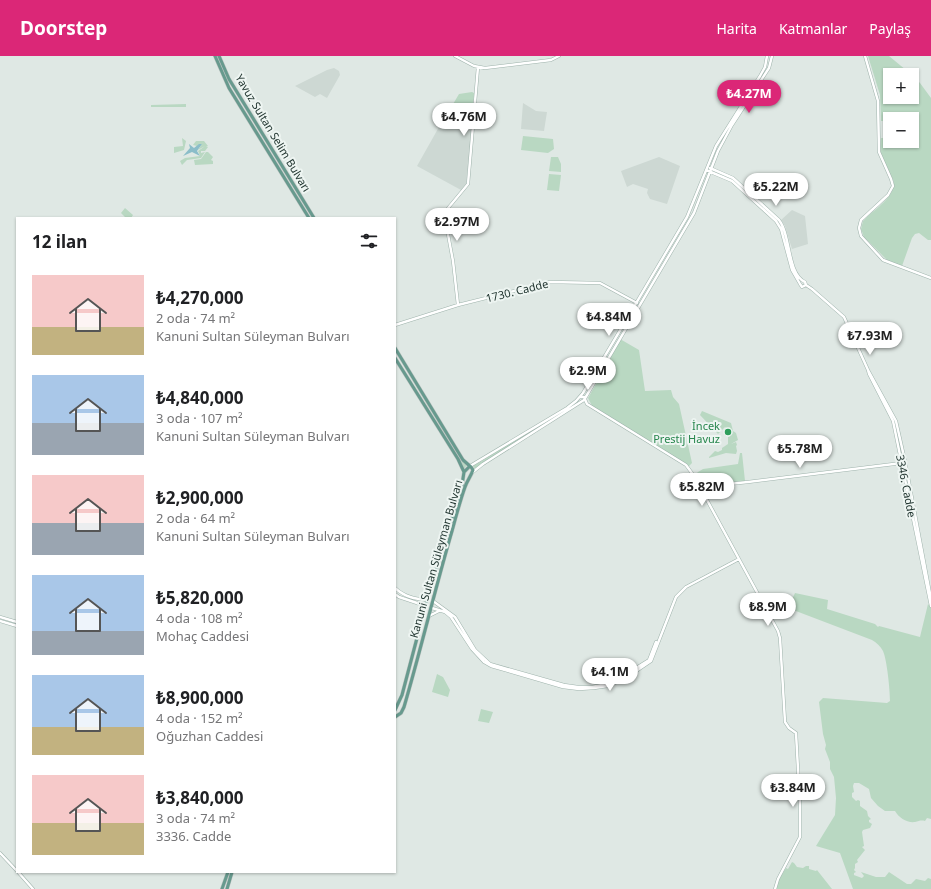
<!DOCTYPE html>
<html lang="tr">
<meta charset="utf-8">
<style>
body{margin:0;font-family:"Noto Sans",sans-serif;background:#f2f2f2;color:#202124;height:100vh;display:flex;flex-direction:column;font-size:15px;white-space:nowrap}
*{box-sizing:border-box;margin:0}
p{font-size:13px;color:#757577}
.icon{flex:none;width:22px;height:22px;fill:none;stroke:currentColor;stroke-width:2;stroke-linecap:round;stroke-linejoin:round}
.map{position:relative;flex:1;overflow:hidden}
.drawer{position:absolute;left:16px;top:161px;width:380px;height:656px;display:flex;flex-direction:column;background:#fff;border-radius:0px;box-shadow:0 1px 3px #0004}
.drawer>*{flex:none}
.fabs{position:absolute;left:883px;top:12px;display:grid;gap:8px}
.fabs a{display:grid;place-items:center;width:36px;height:36px;border-radius:0px;background:#fff;box-shadow:0 1px 3px #0004;font-size:20px}
.price{position:absolute;translate:-50% -34px;padding:0 9px;border-radius:14px;background:#fff;color:#222;font-size:13px;line-height:26px;filter:drop-shadow(0 1px 2px #0008)}
.price::after{content:'';position:absolute;left:50%;top:24px;width:12px;height:9px;margin-left:-6px;background:inherit;clip-path:polygon(0 0,100% 0,50% 100%)}
.price.current{background:#db2777;color:#fff}
ul{padding:0;list-style:none}
li{display:flex;align-items:center;gap:12px;height:100px;padding:0 16px}
li span{display:grid;place-items:center;flex:none;width:112px;height:80px;border-radius:0px;color:#555}
li>.icon{margin-inline-start:auto}
span .icon{width:48px;height:48px;fill:#fffc;stroke-width:1}
li b{font-size:17px}
h2{display:flex;justify-content:space-between;align-items:center;height:48px;padding:0 16px;font-size:17px}
header{display:flex;align-items:center;gap:24px;box-sizing:border-box;height:56px;padding:0 20px;background:#db2777;color:#fff}
header strong{font-size:19px}
nav{display:flex;gap:22px;margin-inline-start:auto;font-size:14px}
.map>svg:first-child{display:block}
.built{fill:#cdd8d3}
.green{fill:#b9d8c2}
.water{fill:#8bbdc9}
.lines{fill:none;stroke-linecap:round;stroke-linejoin:round}
.secondary-casing{stroke:#9fb3ac;stroke-width:3.5}
.primary-casing{stroke:#bdc3c1;stroke-width:4}
.secondary{stroke:#fff;stroke-width:2.5}
.primary{stroke:#679a8e;stroke-width:3}
.leisure-dot{fill:#2e9e5b;stroke:#eef5f2;stroke-width:1.5}
.labels{text-anchor:middle;stroke-width:4;stroke-linejoin:round;paint-order:stroke}
.street-label{font-size:11px;fill:#223631;stroke:#eef5f2}
.leisure-label{font-size:11px;fill:#27864d;stroke:#eef5f2;text-anchor:end}
</style>
<header>
<strong>Doorstep</strong>
<nav><a>Harita</a><a>Katmanlar</a><a>Paylaş</a></nav>
</header>
<div class="map">
<svg width="931" height="833" viewBox="0 0 931 833">
<rect width="100%" height="100%" fill="#dfe8e4"/>
<path class="built" d="M334,12L339,15L340,19L327,42L320,38L315,41L295,30L327,14Z
M523,47L536,55L547,56L544,75L521,73Z
M439,71L472,74L466,128L461,134L417,110Z
M659,101L680,110L667,148L650,143L647,137L648,133L633,128L627,131L621,115Z
M792,154L805,160L808,188L792,193L785,170L781,164Z"/>
<path class="green" d="M868,0H889L912,19H890V41H912V19L920,27L931,42V184H928L919,177L915,178L912,182L902,210L887,204L864,181L861,173L863,165L866,162C876,152 894,142 894,126L882,100L880,95L881,82H890V85H912V63H890V65H881L880,39Z
M472,36L474,37L471,68L443,65L459,38Z
M186,48V51H151V49Z
M523,80L553,83L554,93L548,97L521,94Z
M182,82L186,85L184,94L174,97V91L183,90Z
M196,85H204L208,90H206L208,91L205,95H201V97L205,96L201,102L187,104L182,109L180,105L185,102L200,100L198,95L205,90L198,94L202,88L197,90L193,89Z
M206,96H208L213,101L211,104L213,105V108L195,109L194,104L201,103Z
M551,101H558L561,108V116L549,115Z
M549,118L561,119L559,135L547,134Z
M125,152L133,159L131,162H126L121,157Z
M620,283L639,294L645,335L671,334L673,341L679,348L692,407L687,412L686,409L592,350L588,342L608,307Z
M395,296L461,403L467,409L464,413L460,403Z
M577,345L579,347L485,405L475,413L473,410L482,405Z
M702,355L731,367L733,375L736,377L738,384L731,388L736,386L737,389L736,390L737,395L736,398L726,397L709,402V401L715,395L718,396L722,394V392L728,388V381L730,380L731,376L725,371L718,378L700,359Z
M740,397H742L745,425L703,429L697,417L698,416L703,413L738,408Z
M795,537L828,544L827,553L875,568L878,571L879,570L920,581L928,548L929,549L931,552V763L927,762L925,765C921,764 919,765 915,766C907,767 899,762 895,755H885L878,750L871,742L869,733L859,727H854L853,730L854,736L852,737V741L856,745L858,744L860,745V750L867,755L868,760L871,763L869,764V766L872,768L870,772L863,774L862,776L864,790L862,791L865,794L857,804L858,806L855,808V812L854,814L856,816L854,817V819L851,818L862,822L864,820L861,816L876,821H885L889,816L907,828H911L916,823L925,825L928,822L931,823V833H853L840,797L816,790L835,759L836,742L834,721L830,713V706L825,693L826,689L823,678L819,646L823,642L887,647L890,645C890,634 887,604 883,595C880,590 877,587 872,584L788,552Z
M437,618L443,621L450,634L448,641L432,636Z
M481,653L493,656L489,667L478,665Z
M792,806L794,807L797,811L803,812L806,810H809V813L816,815L817,814L832,833H776L778,825L786,812L788,813Z"/>
<path class="water" d="M189,88L194,92L199,88H202L197,95L200,100L192,96L183,100L190,92Z"/>
<g class="lines">
<g class="secondary-casing">
<path id="secondary" d="M455,0L474,10L485,12L551,4L559,0
M865,0L878,45L879,96L891,123L893,130L888,139L861,164L859,172L861,180L883,204L931,222
M710,112L733,122L779,164C791,179 787,218 805,226L806,229L812,233L844,261L868,314L869,318L893,365L931,550
M706,114L732,125L776,165L781,173L792,214L800,228
M800,228L802,231L806,229
M458,249L453,205L444,157L468,128L478,11
M395,269L458,249L550,226L600,227L637,247
M868,314L896,365L905,405L931,543
M581,341H584L587,348L686,409L694,420L778,575L780,582L785,666L789,672L796,677L800,749V781L778,823L775,833
M470,410L567,352L576,345L583,337L687,161L716,90L760,20L765,11L767,0
M473,416L483,408L584,344L694,157L718,95L732,69L769,12L772,0
M700,431L748,426L902,407
M395,532C405,541 415,543 427,544
M395,538L399,541L426,550
M433,545L455,561L475,594L490,608L564,629L578,631H592L607,628L620,622L649,604L656,586
M432,552L445,556L451,561L472,593L484,606L491,610L563,631L579,633L594,632L608,630L626,622L651,605L676,541L686,531L739,503
M429,560L439,555
M0,561L17,566
M0,565L17,570
M0,797L17,815
M18,816L33,833"/>
</g>
<g class="primary-casing">
<path id="primary" d="M215,0L229,32L309,162
M219,0L229,23L314,162
M395,292L463,404L471,411L473,414C471,420 467,425 465,431C460,445 456,460 452,475C435,533 421,593 404,651L401,657L395,661
M395,302L458,403L464,416
M395,654L402,639L427,544L462,429L464,416L470,410
M222,833L228,816
M227,833L232,816"/>
</g>
<use href="#secondary" class="secondary"/>
<use href="#primary" class="primary"/>
</g>
<circle class="leisure-dot" cx="728" cy="376" r="4"/>
<g class="labels">
<g class="street-label">
<text transform="translate(273 77) rotate(59)" y="4">Yavuz Sultan Selim Bulvarı</text>
<text transform="translate(517 235) rotate(-14)" y="4">1730. Cadde</text>
<text transform="translate(906 430) rotate(79)" y="4">3346. Cadde</text>
<text transform="translate(436 503) rotate(-74)" y="4">Kanuni Sultan Süleyman Bulvarı</text>
</g>
<g class="leisure-label">
<text x="720" y="374">İncek<tspan x="720" dy="13">Prestij Havuz</tspan></text>
</g>
</g>
</svg>
<div class="fabs">
<a>+</a>
<a>−</a>
</div>
<b class="price current" style="left:749px;top:58px">₺4.27M</b>
<b class="price" style="left:464px;top:81px">₺4.76M</b>
<b class="price" style="left:776px;top:151px">₺5.22M</b>
<b class="price" style="left:457px;top:186px">₺2.97M</b>
<b class="price" style="left:609px;top:281px">₺4.84M</b>
<b class="price" style="left:870px;top:300px">₺7.93M</b>
<b class="price" style="left:588px;top:335px">₺2.9M</b>
<b class="price" style="left:800px;top:413px">₺5.78M</b>
<b class="price" style="left:702px;top:451px">₺5.82M</b>
<b class="price" style="left:768px;top:571px">₺8.9M</b>
<b class="price" style="left:610px;top:636px">₺4.1M</b>
<b class="price" style="left:793px;top:752px">₺3.84M</b>
<section class="drawer">
<h2>12 ilan<svg class="icon" aria-label="filters" viewBox="0 0 24 24"><path d="M4 7h16M4 17h16"/><circle cx="9" cy="7" r="2"/><circle cx="15" cy="17" r="2"/></svg></h2>
<ul>
<li><span style="background:linear-gradient(#f6c9c9 65%,#c2b280 0)"><svg class="icon" aria-label="home" viewBox="0 0 24 24"><path d="M3 11l9-7 9 7M6 9v11h12V9"/></svg></span><div><b>₺4,270,000</b><p>2 oda · 74 m²</p><p>Kanuni Sultan Süleyman Bulvarı</p></div></li>
<li><span style="background:linear-gradient(#a9c7e8 60%,#9aa5b1 0)"><svg class="icon" aria-label="home" viewBox="0 0 24 24"><path d="M3 11l9-7 9 7M6 9v11h12V9"/></svg></span><div><b>₺4,840,000</b><p>3 oda · 107 m²</p><p>Kanuni Sultan Süleyman Bulvarı</p></div></li>
<li><span style="background:linear-gradient(#f6c9c9 60%,#9aa5b1 0)"><svg class="icon" aria-label="home" viewBox="0 0 24 24"><path d="M3 11l9-7 9 7M6 9v11h12V9"/></svg></span><div><b>₺2,900,000</b><p>2 oda · 64 m²</p><p>Kanuni Sultan Süleyman Bulvarı</p></div></li>
<li><span style="background:linear-gradient(#a9c7e8 70%,#9aa5b1 0)"><svg class="icon" aria-label="home" viewBox="0 0 24 24"><path d="M3 11l9-7 9 7M6 9v11h12V9"/></svg></span><div><b>₺5,820,000</b><p>4 oda · 108 m²</p><p>Mohaç Caddesi</p></div></li>
<li><span style="background:linear-gradient(#a9c7e8 65%,#c2b280 0)"><svg class="icon" aria-label="home" viewBox="0 0 24 24"><path d="M3 11l9-7 9 7M6 9v11h12V9"/></svg></span><div><b>₺8,900,000</b><p>4 oda · 152 m²</p><p>Oğuzhan Caddesi</p></div></li>
<li><span style="background:linear-gradient(#f6c9c9 60%,#c2b280 0)"><svg class="icon" aria-label="home" viewBox="0 0 24 24"><path d="M3 11l9-7 9 7M6 9v11h12V9"/></svg></span><div><b>₺3,840,000</b><p>3 oda · 74 m²</p><p>3336. Cadde</p></div></li>
</ul>
</section>
</div>
